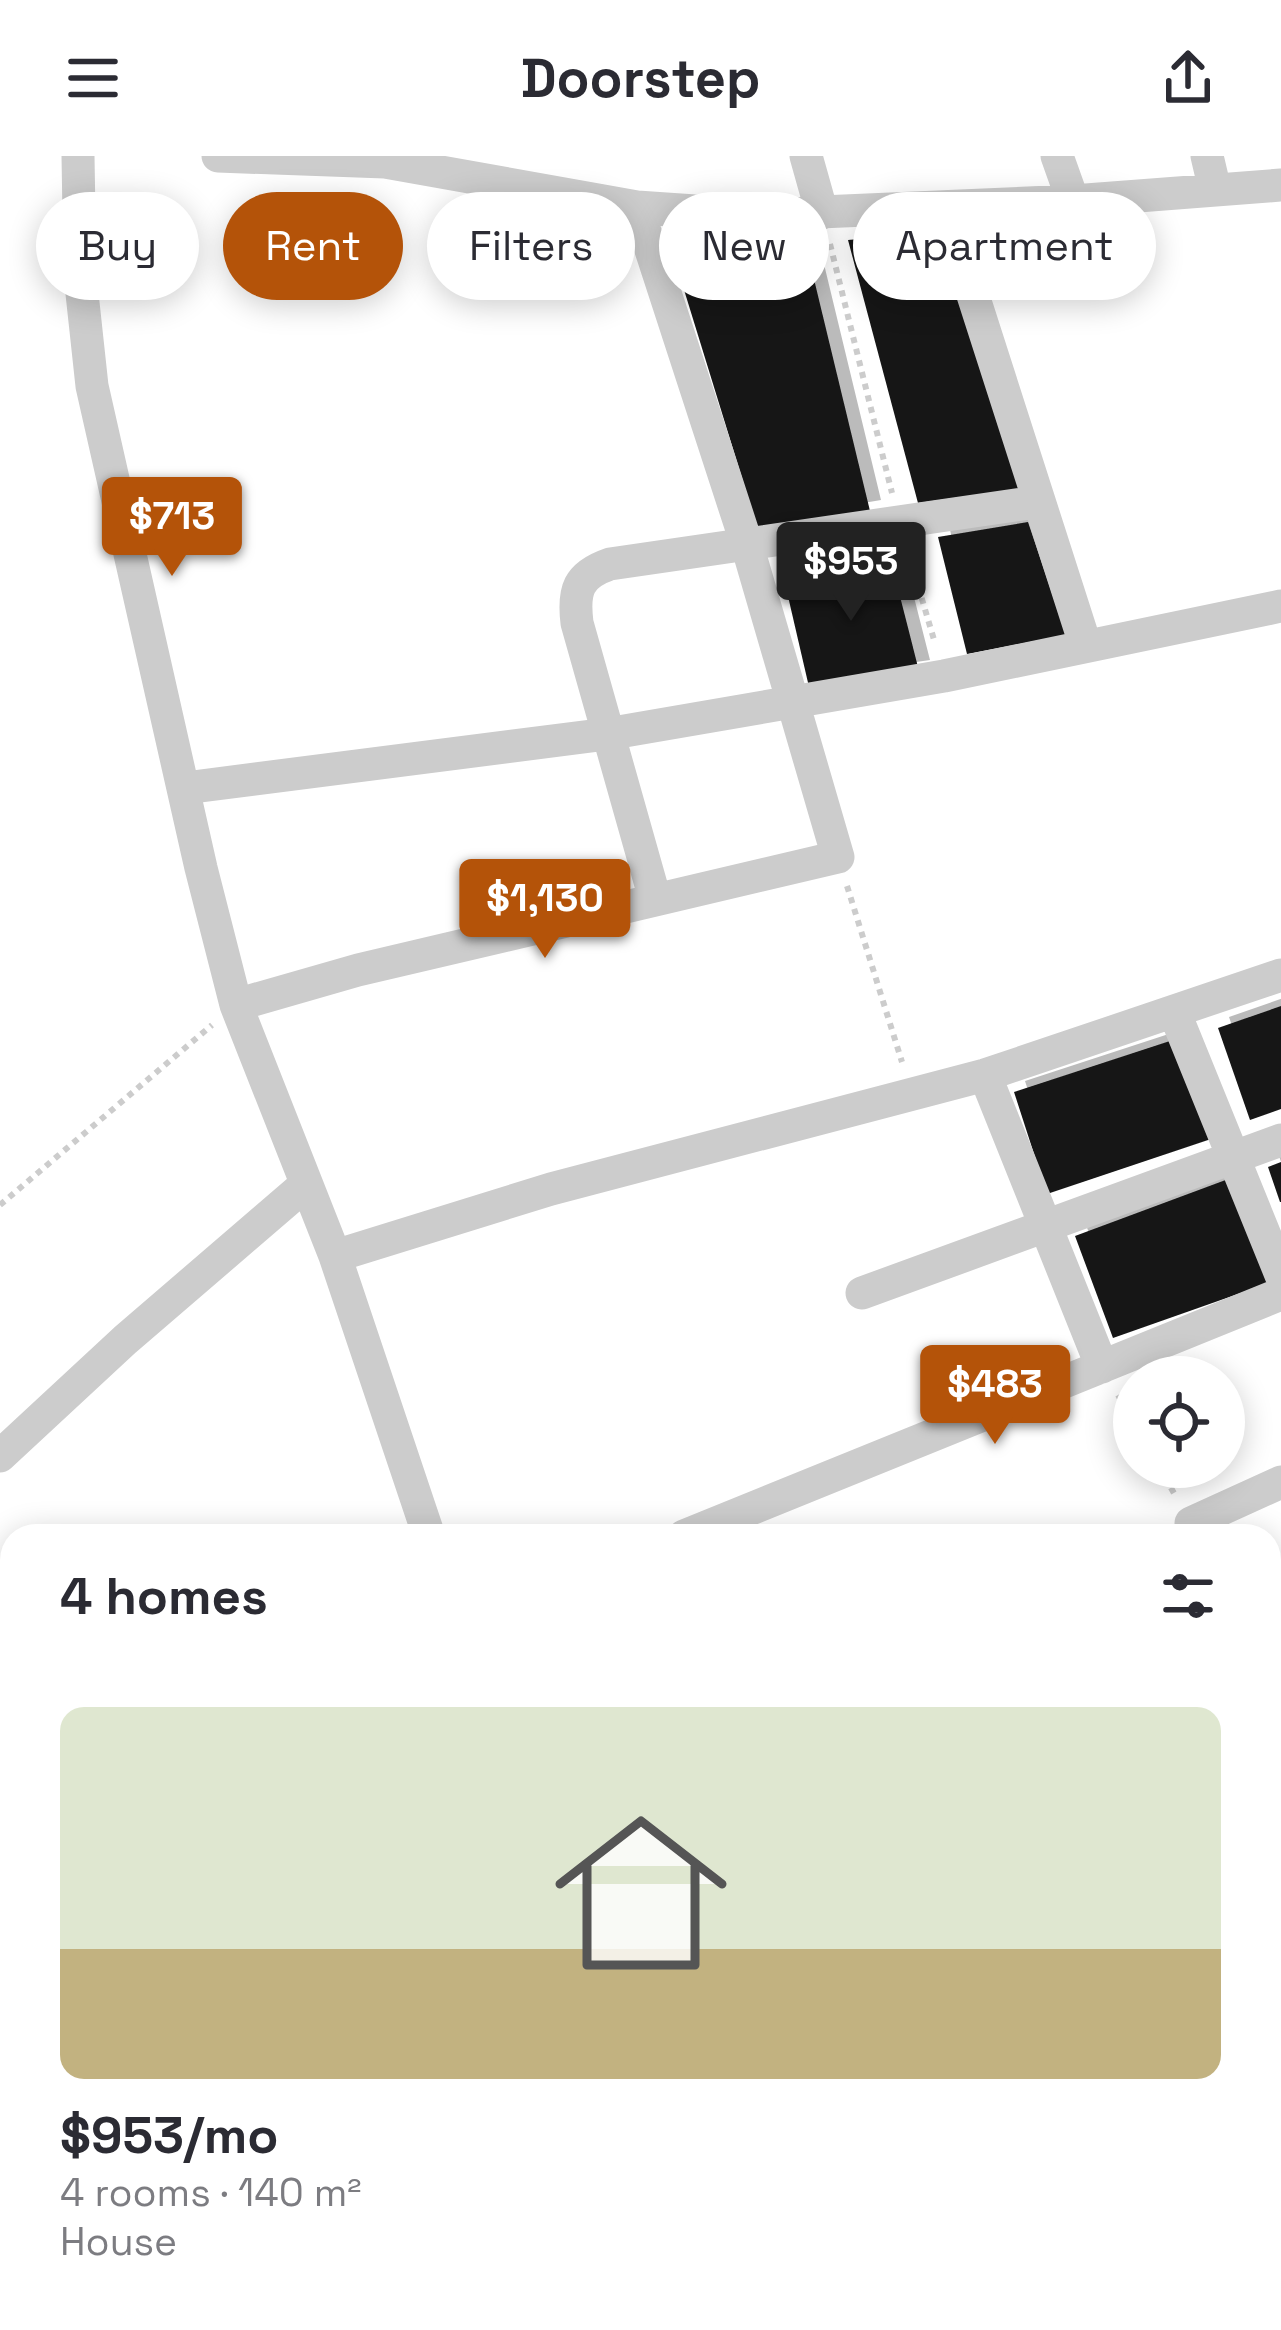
<!DOCTYPE html>
<meta charset="utf-8">
<style>
body{margin:0;font-family:"Space Grotesk",sans-serif;background:#f2f2f3;color:#2b2b33;height:100vh;display:flex;flex-direction:column;font-size:45px;white-space:nowrap}
*{box-sizing:border-box;margin:0}
p{font-size:39px;color:#7c7c81}
.icon{flex:none;width:66px;height:66px;fill:none;stroke:currentColor;stroke-width:2;stroke-linecap:round;stroke-linejoin:round}
.map{position:relative;flex:1;overflow:hidden}
.sheet{position:absolute;left:0px;top:1368px;width:1281px;height:807px;display:flex;flex-direction:column;background:#fff;border-radius:36px 36px 0 0;box-shadow:0 6px 30px #0003}
.sheet>*{flex:none}
.top-card{position:absolute;left:36px;top:36px;width:1209px;height:108px;display:flex;gap:24px}
.tools{position:absolute;left:1113px;top:1200px;display:grid;gap:24px}
.tools a{display:grid;place-items:center;width:132px;height:132px;border-radius:50%;background:#fff;box-shadow:0 6px 30px #0003;font-size:60px}
.price{position:absolute;translate:-50% -102px;padding:0 27px;border-radius:12px;background:#b45309;color:#fff;font-size:39px;line-height:78px;filter:drop-shadow(0 3px 6px #0008)}
.price::after{content:'';position:absolute;left:50%;top:72px;width:36px;height:27px;margin-left:-18px;background:inherit;clip-path:polygon(0 0,100% 0,50% 100%)}
.price.selected{background:#222;color:#fff}
ul{padding:0;list-style:none}
li{display:grid;align-content:center;gap:24px;height:636px;padding:0 60px}
li span{display:grid;place-items:center;height:372px;border-radius:24px;color:#555}
li>.icon{margin-inline-start:auto}
span .icon{width:216px;height:216px;fill:#fffc;stroke-width:1}
li b{font-size:51px}
h2{display:flex;justify-content:space-between;align-items:center;height:144px;padding:0 60px;font-size:51px}
.chip{padding:0 42px;border-radius:54px;background:#fff;box-shadow:0 6px 30px #0003;font-size:42px;line-height:108px}
.chip.selected{background:#b45309;color:#fff}
header{display:flex;justify-content:space-between;align-items:center;height:156px;padding:0 60px;background:#fff;font-size:54px;font-weight:700}
.map>svg:first-child{display:block}
.building{fill:#161616;filter:url(#shadow)}
.lines{fill:none;stroke-linecap:round;stroke-linejoin:round}
.path{stroke:#ccc;stroke-width:6;stroke-dasharray:6 6;stroke-linecap:butt}
.minor{stroke:#ccc;stroke-width:33}
</style>
<header><svg class="icon" aria-label="menu" viewBox="0 0 24 24"><path d="M4 6h16M4 12h16M4 18h16"/></svg>Doorstep<svg class="icon" aria-label="share" viewBox="0 0 24 24"><path d="M12 15V3M7 8l5-5 5 5M5 13v7h14v-7"/></svg></header>
<div class="map">
<svg width="1281" height="2174" viewBox="0 0 1281 2174">
<defs>
<filter id="shadow"><feDropShadow dx="11" dy="-11" stdDeviation="0" flood-color="#0004"/></filter>
</defs>
<rect width="100%" height="100%" fill="#fff"/>
<path class="building" d="M946,75L1019,333L918,347L848,84Z
M669,85L805,86L870,355L758,374Z
M1028,366L1066,479L967,498L938,381Z
M890,401L919,515L809,531L784,423Z
M1281,850V953L1250,964L1218,872Z
M1173,884L1217,981L1047,1038L1014,936Z
M1281,1006V1046H1280L1268,1011Z
M1231,1022L1272,1126L1113,1182L1075,1080Z"/>
<g class="lines">
<path class="path" d="M830,88L892,337
M908,396L935,487
M847,730L902,906
M0,1049L212,869
M1118,1239L1134,1267
M1159,1311L1175,1339"/>
<path class="minor" d="M78,0L80,119L92,230L201,712L236,849L335,1100L429,1380
M218,0L385,6L637,51L753,59L1073,45L1281,29
M806,0L822,57
M1057,0L1073,45
M1207,0L1215,34
M945,52L1085,488
M185,632L607,578L944,520L1281,450
M655,743L577,467C573,434 578,419 610,408L1036,346
M236,849L358,814L838,701L747,389L637,51
M1174,855L1281,1119
M985,919L1102,1211
M335,1100L551,1033L985,919L1281,819
M862,1137L1281,984
M0,1300L125,1184L304,1030
M684,1380L1281,1138
M1197,1380L1191,1367L1281,1326
M1269,1492L1281,1486
M1269,2077L1281,2068
M812,2163L817,2174
M1130,2174L1146,2163"/>
</g>
</svg>
<div class="tools">
<a><svg class="icon" aria-label="locate" viewBox="0 0 24 24"><circle cx="12" cy="12" r="6"/><path d="M12 2v4M12 18v4M2 12h4M18 12h4"/></svg></a>
</div>
<b class="price" style="left:172px;top:423px">$713</b>
<b class="price selected" style="left:851px;top:468px">$953</b>
<b class="price" style="left:545px;top:805px">$1,130</b>
<b class="price" style="left:995px;top:1291px">$483</b>
<div class="top-card">
<a class="chip">Buy</a>
<a class="chip selected">Rent</a>
<a class="chip">Filters</a>
<a class="chip">New</a>
<a class="chip">Apartment</a>
</div>
<section class="sheet">
<h2>4 homes<svg class="icon" aria-label="filters" viewBox="0 0 24 24"><path d="M4 7h16M4 17h16"/><circle cx="9" cy="7" r="2"/><circle cx="15" cy="17" r="2"/></svg></h2>
<ul>
<li><span style="background:linear-gradient(#dfe7d0 65%,#c2b280 0)"><svg class="icon" aria-label="home" viewBox="0 0 24 24"><path d="M3 11l9-7 9 7M6 9v11h12V9"/></svg></span><div><b>$953/mo</b><p>4 rooms · 140 m²</p><p>House</p></div></li>
</ul>
</section>
</div>
